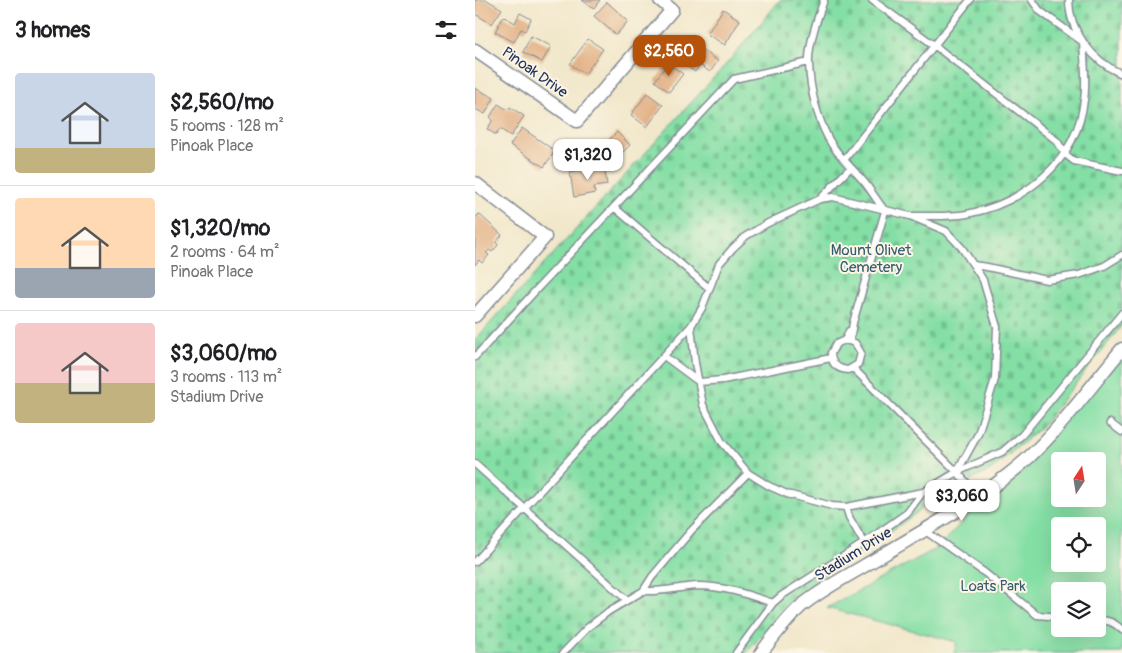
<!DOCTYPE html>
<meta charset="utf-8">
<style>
body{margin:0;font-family:Pangolin,sans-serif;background:#f2f2f2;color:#202124;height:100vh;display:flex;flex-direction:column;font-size:19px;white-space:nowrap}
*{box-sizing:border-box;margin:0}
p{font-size:16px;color:#757577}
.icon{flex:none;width:28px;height:28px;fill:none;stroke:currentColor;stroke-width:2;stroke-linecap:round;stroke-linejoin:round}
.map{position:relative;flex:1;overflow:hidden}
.drawer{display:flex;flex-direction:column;background:#fff;width:475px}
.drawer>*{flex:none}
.needle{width:32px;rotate:12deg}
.buttons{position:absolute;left:576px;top:452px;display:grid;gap:10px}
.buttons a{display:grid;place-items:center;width:55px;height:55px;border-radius:5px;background:#fff;box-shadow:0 5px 20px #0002;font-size:25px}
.price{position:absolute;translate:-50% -42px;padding:0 11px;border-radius:10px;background:#fff;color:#222;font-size:16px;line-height:32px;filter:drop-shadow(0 1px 2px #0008)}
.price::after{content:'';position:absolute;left:50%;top:30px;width:15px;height:11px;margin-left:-8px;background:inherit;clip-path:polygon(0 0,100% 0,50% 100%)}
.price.active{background:#b45309;color:#fff}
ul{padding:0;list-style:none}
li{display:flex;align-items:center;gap:15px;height:125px;padding:0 15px}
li+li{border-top:1px solid #e0e0e0}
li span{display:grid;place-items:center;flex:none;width:140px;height:100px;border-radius:5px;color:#555}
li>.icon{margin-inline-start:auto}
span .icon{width:60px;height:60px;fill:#fffc;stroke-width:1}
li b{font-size:21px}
h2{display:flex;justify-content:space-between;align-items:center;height:60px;padding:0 15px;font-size:21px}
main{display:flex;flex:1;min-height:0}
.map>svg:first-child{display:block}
.cemetery{fill:url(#cemetery-stones);stroke:#508782}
.park{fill:#84dfa5;stroke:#508782;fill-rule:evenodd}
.building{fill:#e3b388}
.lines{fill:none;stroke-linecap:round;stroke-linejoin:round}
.lane-casing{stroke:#868b94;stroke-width:9}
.street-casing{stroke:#868b94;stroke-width:15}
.lane{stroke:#fff;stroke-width:6}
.street{stroke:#fff;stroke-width:12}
.labels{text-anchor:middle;stroke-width:4;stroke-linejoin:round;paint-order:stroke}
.street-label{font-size:15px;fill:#1b2f5e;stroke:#fcf5e5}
.park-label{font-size:15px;fill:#355b70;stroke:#fcf5e5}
</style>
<main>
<section class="drawer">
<h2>3 homes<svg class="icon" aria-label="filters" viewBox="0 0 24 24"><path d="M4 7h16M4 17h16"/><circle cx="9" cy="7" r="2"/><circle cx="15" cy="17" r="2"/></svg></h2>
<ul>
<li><span style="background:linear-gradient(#c9d6e8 75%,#c2b280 0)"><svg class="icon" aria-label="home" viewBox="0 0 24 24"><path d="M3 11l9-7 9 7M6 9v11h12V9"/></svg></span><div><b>$2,560/mo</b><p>5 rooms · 128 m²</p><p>Pinoak Place</p></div></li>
<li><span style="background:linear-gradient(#ffd9b3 70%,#9aa5b1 0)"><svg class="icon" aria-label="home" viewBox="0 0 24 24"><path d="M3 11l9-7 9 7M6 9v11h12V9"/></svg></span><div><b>$1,320/mo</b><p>2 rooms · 64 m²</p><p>Pinoak Place</p></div></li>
<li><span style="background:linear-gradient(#f6c9c9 60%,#c2b280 0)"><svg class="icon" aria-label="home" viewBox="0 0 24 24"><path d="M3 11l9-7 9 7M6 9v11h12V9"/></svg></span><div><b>$3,060/mo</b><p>3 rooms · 113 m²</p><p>Stadium Drive</p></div></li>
</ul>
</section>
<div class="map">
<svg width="647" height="653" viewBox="0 0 647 653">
<defs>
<pattern id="cemetery-stones" width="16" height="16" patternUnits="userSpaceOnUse" patternTransform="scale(1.25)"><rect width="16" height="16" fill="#84dfa5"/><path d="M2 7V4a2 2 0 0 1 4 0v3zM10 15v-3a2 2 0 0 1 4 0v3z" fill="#71c090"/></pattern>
</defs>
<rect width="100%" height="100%" fill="#fcf5e5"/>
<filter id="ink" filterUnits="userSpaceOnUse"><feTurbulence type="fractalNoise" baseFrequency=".02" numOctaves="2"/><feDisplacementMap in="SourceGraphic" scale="10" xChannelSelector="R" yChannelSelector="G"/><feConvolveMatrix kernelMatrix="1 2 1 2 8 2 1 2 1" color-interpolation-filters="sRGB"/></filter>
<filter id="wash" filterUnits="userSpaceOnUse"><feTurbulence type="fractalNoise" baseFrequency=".0096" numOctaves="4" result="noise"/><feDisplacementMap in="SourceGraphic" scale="20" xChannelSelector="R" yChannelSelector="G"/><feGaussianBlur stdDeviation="1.12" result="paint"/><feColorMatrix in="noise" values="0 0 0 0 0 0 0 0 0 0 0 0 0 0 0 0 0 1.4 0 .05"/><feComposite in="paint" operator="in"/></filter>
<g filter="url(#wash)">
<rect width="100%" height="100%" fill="#f1e7ca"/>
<path class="cemetery" d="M305,0H647V325L567,426L515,471L469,493L398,544L324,592L271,653H0V340L255,60Z"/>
<path class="park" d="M647,355V653H479L482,642L352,608L462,548L592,415ZM585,461H622V499H585ZM585,526H622V564H585ZM585,591H622V629H585Z"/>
<g id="blocks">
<path class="building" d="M0,0H12L27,9L17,24L0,14Z
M107,0H125L119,8Z
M132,2L153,21L141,35L119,16Z
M248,9L265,20L250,45L232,34Z
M45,13L56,19L50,31L46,29L39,42L20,32L28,16L40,23Z
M56,36L76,46L67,62L48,52Z
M113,39L128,49L110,74L95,64Z
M219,44L243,61L235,72L225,65L220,72L206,62Z
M193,63L208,74L194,92L180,81Z
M0,88L19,98L10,114L0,109Z
M172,93L188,105L172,127L156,115Z
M23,104L33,110L35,107L49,116L36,136L25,129L21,135L12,129L18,120L15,117Z
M47,128L80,151L69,167L35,145Z
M142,132L155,145L139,161L126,148Z
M129,166L132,185L119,187L120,193L99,197L95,172Z
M4,214L27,235L21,242L23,245L17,252L14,250L11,253L14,255L7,263L4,260L0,265V218Z"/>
</g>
</g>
<g filter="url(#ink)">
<use href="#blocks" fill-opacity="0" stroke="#868b94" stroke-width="1"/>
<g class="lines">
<g class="lane-casing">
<path id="lane" d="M349,0C343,16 333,46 334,64C335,89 342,116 353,138C362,156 378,168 390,183C397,192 403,202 410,211L378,323L375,340
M397,0L459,45L582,141L590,154L599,161L647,171
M594,0C594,31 618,62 647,74
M369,160L495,0
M345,199L375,168
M139,207L234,288
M438,216C456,216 475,217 492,214C550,203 602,161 609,100C612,81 609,61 608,42L565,11L557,0
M498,265L512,267L572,280L604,275L629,266L647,255
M370,340L380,343L386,353L383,364L373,370C362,369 356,364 356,353L361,344L370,340L374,331
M189,356L224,382L248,380L356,358
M0,357L62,289L259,79L334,62
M378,368L482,472L491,482L500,498
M635,423L647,432
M0,464L152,600
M482,472L527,452L547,435L647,313
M371,507L374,517L389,543
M449,530L510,573L562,615L585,617
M0,562L216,326L227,308L244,264L258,248L271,236L293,223L345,199L358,197L435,216L471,231L487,248L508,280L522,327L520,379L503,434L482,472L448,492L371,507L357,506L312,494L294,486L273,473L247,442L228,405L220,363L216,326
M168,591C187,592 205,587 223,586C249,586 274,595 298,603
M622,620C633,620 639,622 647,630
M88,653L112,628L134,611L168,591L177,577L216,531L273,473
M261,653L298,603L306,596L389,543L432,513L448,492"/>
</g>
<g class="street-casing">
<path id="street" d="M0,50L102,121L197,10L185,0
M0,183L70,237L0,316
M286,653C298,637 310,621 325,607C344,591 367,579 389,566C437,537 488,510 533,475C577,441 611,392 647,349"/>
</g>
<use href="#lane" class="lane"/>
<use href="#street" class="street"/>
</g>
</g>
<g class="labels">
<g class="street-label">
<text transform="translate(60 72) rotate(35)" y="5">Pinoak Drive</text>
<text transform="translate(378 554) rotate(-32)" y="5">Stadium Drive</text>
</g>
<g class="park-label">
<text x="396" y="255">Mount Olivet<tspan x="396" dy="17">Cemetery</tspan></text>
<text x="518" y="591">Loats Park</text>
</g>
</g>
</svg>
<div class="buttons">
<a><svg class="needle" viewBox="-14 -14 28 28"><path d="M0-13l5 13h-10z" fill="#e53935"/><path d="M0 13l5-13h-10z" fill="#757577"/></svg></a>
<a><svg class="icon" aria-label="locate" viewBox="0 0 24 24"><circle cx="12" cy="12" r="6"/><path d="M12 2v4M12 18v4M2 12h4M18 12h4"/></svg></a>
<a><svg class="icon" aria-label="layers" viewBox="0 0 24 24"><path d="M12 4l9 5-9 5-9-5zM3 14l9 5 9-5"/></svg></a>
</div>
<b class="price active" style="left:194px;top:77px">$2,560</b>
<b class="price" style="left:113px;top:181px">$1,320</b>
<b class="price" style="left:487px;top:522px">$3,060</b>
</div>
</main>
